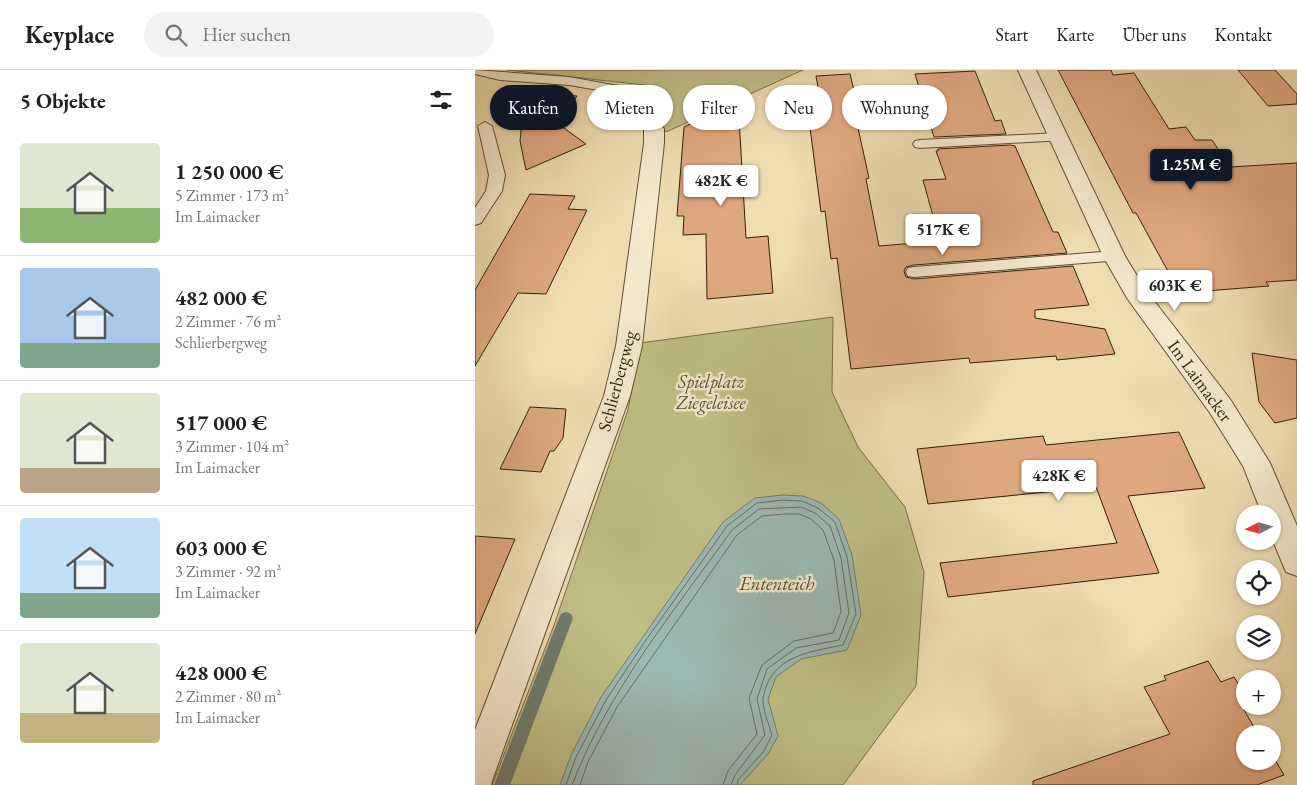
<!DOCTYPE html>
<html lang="de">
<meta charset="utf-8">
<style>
body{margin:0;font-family:"EB Garamond",serif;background:#f2f2f2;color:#202124;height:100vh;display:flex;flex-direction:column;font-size:19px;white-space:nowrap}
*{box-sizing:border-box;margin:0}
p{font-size:16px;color:#757577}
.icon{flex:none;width:28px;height:28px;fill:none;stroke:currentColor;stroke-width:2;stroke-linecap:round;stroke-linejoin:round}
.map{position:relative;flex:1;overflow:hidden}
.details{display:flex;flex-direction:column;background:#fff;width:475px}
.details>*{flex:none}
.banner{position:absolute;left:15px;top:15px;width:475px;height:45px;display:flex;gap:10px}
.needle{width:32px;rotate:264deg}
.buttons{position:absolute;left:761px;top:435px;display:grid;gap:10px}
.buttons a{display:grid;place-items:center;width:45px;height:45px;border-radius:50%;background:#fff;box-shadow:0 1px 4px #0004;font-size:25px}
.price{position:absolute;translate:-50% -42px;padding:0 11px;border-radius:5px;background:#fff;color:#222;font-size:16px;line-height:32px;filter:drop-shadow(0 1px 2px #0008)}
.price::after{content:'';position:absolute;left:50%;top:30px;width:15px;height:11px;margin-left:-8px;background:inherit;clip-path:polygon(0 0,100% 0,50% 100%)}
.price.current{background:#111827;color:#fff}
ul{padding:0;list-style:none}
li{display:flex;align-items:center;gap:15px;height:125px;padding:0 20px}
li+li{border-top:1px solid #e0e0e0}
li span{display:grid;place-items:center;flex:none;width:140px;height:100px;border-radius:5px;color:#555}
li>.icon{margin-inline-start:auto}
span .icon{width:60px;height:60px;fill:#fffc;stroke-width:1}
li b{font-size:21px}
h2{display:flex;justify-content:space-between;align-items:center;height:60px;padding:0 20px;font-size:21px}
.tag{padding:0 18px;border-radius:22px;background:#fff;box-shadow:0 1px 4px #0004;font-size:18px;line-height:45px}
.tag.current{background:#111827;color:#fff}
header{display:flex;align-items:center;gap:30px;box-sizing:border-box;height:70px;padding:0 25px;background:#fff;border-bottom:1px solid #e0e0e0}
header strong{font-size:24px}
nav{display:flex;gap:28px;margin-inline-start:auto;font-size:18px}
.search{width:350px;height:45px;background:#f2f2f2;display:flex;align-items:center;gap:12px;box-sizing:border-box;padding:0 18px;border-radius:28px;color:#757577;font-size:19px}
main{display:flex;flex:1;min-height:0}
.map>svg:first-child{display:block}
.green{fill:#c0bf86;stroke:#786f48}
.water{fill:#9cbab4;stroke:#717c70}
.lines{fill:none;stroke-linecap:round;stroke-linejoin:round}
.shore{stroke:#666c60;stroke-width:1}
.stream{fill:#717c70;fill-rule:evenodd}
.building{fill:#dfa881;stroke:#311f0b}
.lane-casing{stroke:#604e34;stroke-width:2}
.street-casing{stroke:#604e34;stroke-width:2}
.lane{fill:#f4e9cc;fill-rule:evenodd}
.street{fill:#f4e9cc;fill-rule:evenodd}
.labels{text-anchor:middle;stroke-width:5;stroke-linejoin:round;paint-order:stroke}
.street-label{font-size:18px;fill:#311f0b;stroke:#f4e9cc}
.park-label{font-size:18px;font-style:italic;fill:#5c4f30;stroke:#f4e9cc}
.water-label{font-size:19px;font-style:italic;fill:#514e3e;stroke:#f4e9cc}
</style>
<header>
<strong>Keyplace</strong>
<div class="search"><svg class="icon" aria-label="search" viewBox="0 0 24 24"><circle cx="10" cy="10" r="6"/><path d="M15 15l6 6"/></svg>Hier suchen</div>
<nav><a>Start</a><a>Karte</a><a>Über uns</a><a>Kontakt</a></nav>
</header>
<main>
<section class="details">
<h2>5 Objekte<svg class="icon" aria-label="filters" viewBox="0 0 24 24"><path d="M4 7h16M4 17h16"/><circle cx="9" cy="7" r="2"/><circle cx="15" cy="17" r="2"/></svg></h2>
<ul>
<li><span style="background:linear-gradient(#dfe7d0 65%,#8fb573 0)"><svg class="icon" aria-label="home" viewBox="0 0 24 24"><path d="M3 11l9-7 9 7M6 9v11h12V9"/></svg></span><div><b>1 250 000 €</b><p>5 Zimmer · 173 m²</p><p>Im Laimacker</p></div></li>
<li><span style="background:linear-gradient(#a9c7e8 75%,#7fa58c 0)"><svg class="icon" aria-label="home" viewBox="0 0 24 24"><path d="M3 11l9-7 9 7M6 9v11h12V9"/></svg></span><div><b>482 000 €</b><p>2 Zimmer · 76 m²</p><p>Schlierbergweg</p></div></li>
<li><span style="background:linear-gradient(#dfe7d0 75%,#b9a48a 0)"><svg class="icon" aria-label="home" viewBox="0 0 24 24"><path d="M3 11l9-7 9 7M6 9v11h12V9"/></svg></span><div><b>517 000 €</b><p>3 Zimmer · 104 m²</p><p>Im Laimacker</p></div></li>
<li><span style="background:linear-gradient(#bfe0f5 75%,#7fa58c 0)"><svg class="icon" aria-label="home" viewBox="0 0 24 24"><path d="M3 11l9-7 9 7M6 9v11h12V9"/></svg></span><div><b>603 000 €</b><p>3 Zimmer · 92 m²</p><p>Im Laimacker</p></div></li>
<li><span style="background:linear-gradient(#dfe7d0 70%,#c2b280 0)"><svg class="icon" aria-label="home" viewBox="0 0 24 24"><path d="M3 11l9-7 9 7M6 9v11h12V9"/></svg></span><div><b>428 000 €</b><p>2 Zimmer · 80 m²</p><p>Im Laimacker</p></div></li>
</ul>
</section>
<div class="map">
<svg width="822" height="715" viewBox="0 0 822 715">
<rect width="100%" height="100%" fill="#eeddb1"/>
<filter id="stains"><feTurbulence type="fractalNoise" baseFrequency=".004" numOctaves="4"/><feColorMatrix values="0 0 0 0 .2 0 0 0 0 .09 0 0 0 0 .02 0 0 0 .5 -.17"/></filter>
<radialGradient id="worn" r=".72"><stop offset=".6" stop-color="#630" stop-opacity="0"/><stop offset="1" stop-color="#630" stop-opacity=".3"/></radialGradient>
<path class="green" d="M32,0H328L191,62L166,28L170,15Z
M358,247L357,322L383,377L430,437L449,502L441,616L368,715H17L78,558L153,340L165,273Z"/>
<path class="water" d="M308,425L328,426L346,433L364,449L377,485L386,545L372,580L326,589L301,607L293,629L303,666L293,684L265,715H85L96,685L126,627L248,452L280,428Z"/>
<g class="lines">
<path class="shore" d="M91,715L101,687L131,630L171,570L252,456L282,433L308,430L327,431L343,438L360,452L372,487L381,544L368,575C334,582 295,586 288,628C287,638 294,655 297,665L289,681L263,710L262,715
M97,715C133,621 199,541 257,460L284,439L326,437L340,443L355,456L366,488L374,543L364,570L321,578L292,599L282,629L290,665L260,705L256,715
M105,715L113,692L142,637L262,465L287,446L309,444H324L336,449L348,460L359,490L366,542L358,563L319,571L287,595L274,628L282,664L253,701L248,715"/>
<path class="stream" d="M91,542L96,544L98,548L35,715H19L84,548L86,544Z"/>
</g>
<path class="building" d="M583,0H636L638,5L659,3L694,59L711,57L720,70H737L755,97L822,93V210L791,212L794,216L705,223L661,143H658Z
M763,0H800L822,24V34L793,36Z
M500,1L520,51L526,50L531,64L459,67L440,4Z
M375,4L386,49H381L394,108L391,109L404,176L465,171L448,110L471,109L461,81H463V79L535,75L540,76L578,162H583L592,183L439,195L431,197L429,201L431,207L439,209L598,196L614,235L560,240V248L630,259L640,284L582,290L581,286L495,293L494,288L376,299L362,188L356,189L350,141L346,142L332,35H342L341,28H345L341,6Z
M50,22L102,26L82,53L111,74L51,100L45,71Z
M263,31L271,168L293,166L298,223L232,229L231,164L208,165L209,146H202L209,57Z
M55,124L100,126L93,139L112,140L71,224L43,223L0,296V220Z
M777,283L822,290V348L800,353L784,332Z
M55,337L91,339L88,368L79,381H75L66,402L25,399Z
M704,362L730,418L653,426L684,503L473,527L465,493L642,473L621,417L453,434L442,379L568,366L571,375Z
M0,466L40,469L0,564Z
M733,591L746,612L759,607L770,625V636L778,637L769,640L783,664H770V691H798V686L809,705L782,715H558V711L695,664L669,617L691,610L689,606Z"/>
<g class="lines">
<g class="lane-casing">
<path id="lane" d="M0,0L94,7L149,17L183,54L176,58L171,57L140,23L94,15L25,10L0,4Z
M10,52L17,56L30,105L27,121L6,153L0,155V138L11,121L14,105L3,56Z
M583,63L588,64L590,67L588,70L445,78L440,77L438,74L440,71L445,70Z
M639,181L645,182L647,186L645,190L439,207L433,206L431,202L433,198L439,197Z"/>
</g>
<g class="street-casing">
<path id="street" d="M543,0H561L650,186L670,219L755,329L795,393L822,456V506L811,502L798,471V444H787L768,396L735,343L652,228L628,186Z
M176,48L183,50L189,59V73L167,276L155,326L18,708L16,715H0V660L129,326L141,276L169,73V59L166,54L169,50Z"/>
</g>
<use href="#lane" class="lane"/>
<use href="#street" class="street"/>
</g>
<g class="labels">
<g class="street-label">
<text transform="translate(142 311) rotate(-75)" y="6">Schlierbergweg</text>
<text transform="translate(725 311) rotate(54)" y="6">Im Laimacker</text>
</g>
<g class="park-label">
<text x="236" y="318">Spielplatz<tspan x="236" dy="21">Ziegeleisee</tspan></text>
</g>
<g class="water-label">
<text x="302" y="520">Ententeich</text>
</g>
</g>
<rect width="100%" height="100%" filter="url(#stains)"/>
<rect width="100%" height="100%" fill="url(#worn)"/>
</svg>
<div class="buttons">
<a><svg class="needle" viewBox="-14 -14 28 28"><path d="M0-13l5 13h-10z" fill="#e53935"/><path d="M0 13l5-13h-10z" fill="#757577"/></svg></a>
<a><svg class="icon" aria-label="locate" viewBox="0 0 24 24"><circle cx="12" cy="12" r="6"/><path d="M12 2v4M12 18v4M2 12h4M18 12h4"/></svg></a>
<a><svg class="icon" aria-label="layers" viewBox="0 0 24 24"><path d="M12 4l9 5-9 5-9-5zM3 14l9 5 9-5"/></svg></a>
<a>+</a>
<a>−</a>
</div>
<b class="price current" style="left:716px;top:121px">1.25M €</b>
<b class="price" style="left:246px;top:137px">482K €</b>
<b class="price" style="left:468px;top:186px">517K €</b>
<b class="price" style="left:700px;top:242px">603K €</b>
<b class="price" style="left:584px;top:432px">428K €</b>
<div class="banner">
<a class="tag current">Kaufen</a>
<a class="tag">Mieten</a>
<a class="tag">Filter</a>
<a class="tag">Neu</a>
<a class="tag">Wohnung</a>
</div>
</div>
</main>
